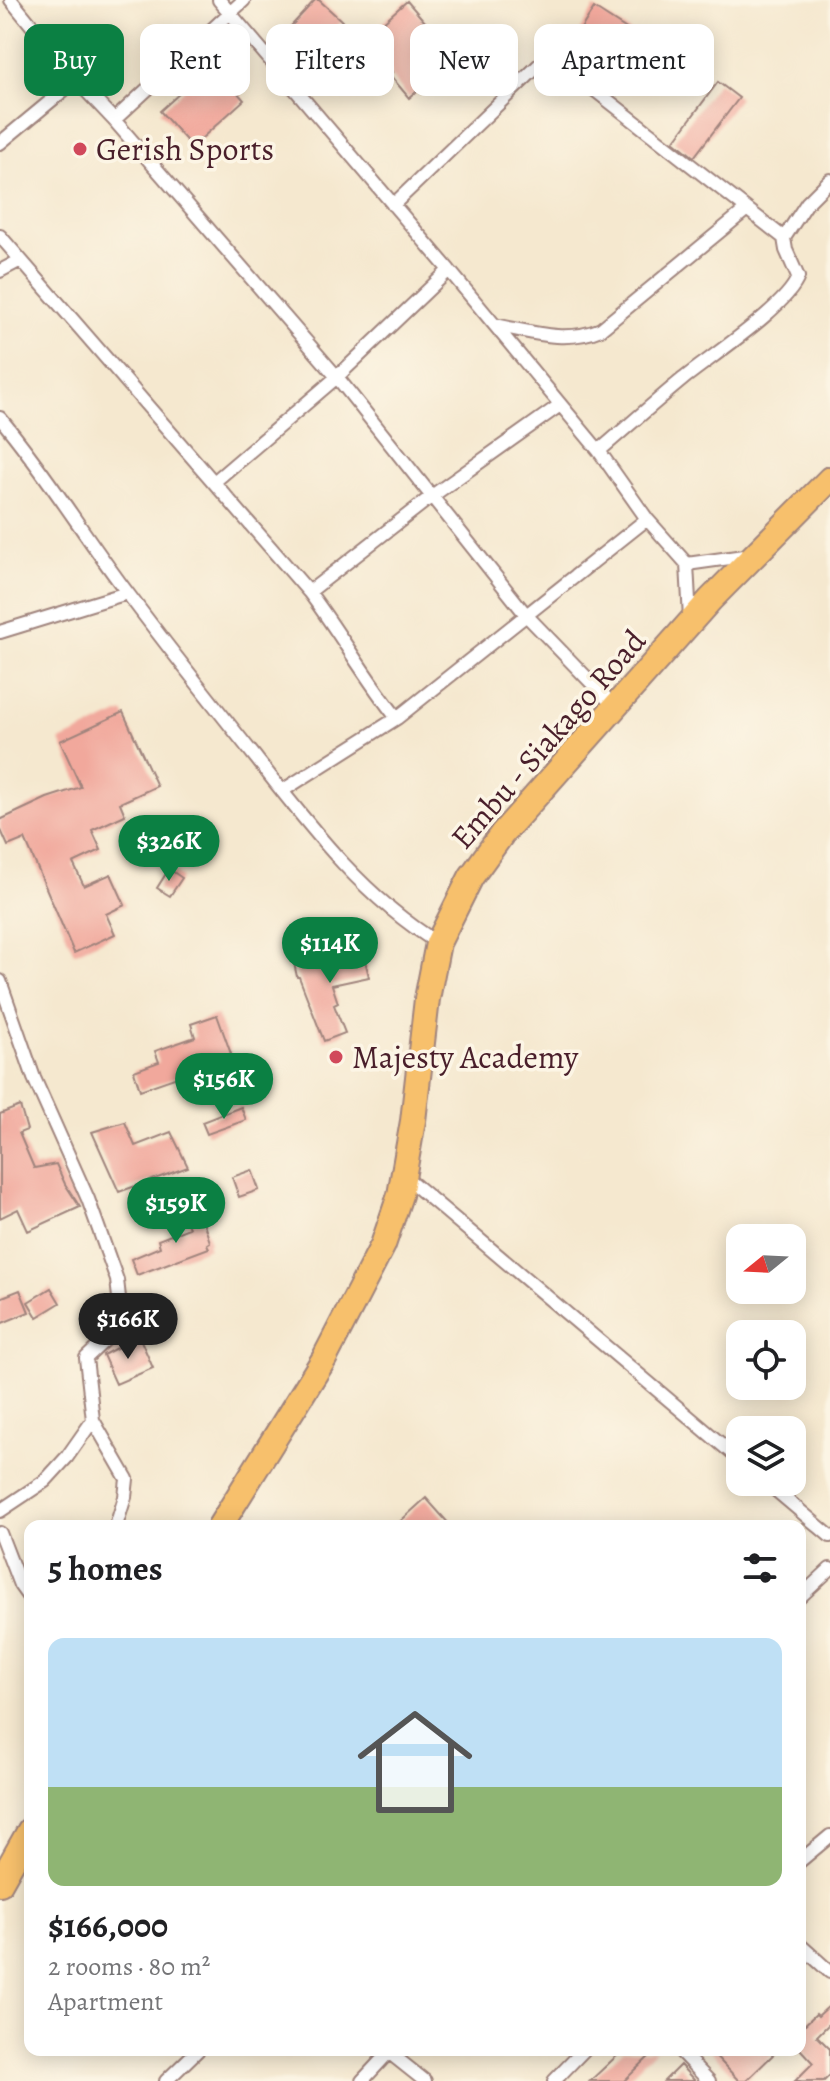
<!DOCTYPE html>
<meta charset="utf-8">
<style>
body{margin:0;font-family:Alegreya,serif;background:#f6f6f6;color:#202124;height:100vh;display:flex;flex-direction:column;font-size:30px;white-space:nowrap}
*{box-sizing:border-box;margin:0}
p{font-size:26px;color:#757577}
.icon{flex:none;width:44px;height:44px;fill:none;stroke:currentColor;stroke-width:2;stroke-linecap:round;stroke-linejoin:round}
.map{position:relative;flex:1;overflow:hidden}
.sheet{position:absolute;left:24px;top:1520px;width:782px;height:536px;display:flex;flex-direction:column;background:#fff;border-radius:16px;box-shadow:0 4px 20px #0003}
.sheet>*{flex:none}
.top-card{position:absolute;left:24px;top:24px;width:782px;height:72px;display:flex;gap:16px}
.needle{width:52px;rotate:252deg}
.fabs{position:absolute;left:726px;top:1224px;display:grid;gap:16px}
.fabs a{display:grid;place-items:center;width:80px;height:80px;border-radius:16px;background:#fff;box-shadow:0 4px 20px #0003;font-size:40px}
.price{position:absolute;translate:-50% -68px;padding:0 18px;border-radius:28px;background:#0b8043;color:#fff;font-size:26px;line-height:52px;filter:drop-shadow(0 2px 4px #0008)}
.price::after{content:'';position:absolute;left:50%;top:48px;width:24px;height:18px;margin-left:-12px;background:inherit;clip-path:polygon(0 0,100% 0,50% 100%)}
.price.active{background:#222;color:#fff}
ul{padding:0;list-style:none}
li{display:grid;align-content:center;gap:16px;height:424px;padding:0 24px}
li+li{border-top:2px solid #e0e0e0}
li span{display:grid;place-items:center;height:248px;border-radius:16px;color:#555}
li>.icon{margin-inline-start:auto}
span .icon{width:144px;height:144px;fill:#fffc;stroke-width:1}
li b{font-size:34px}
h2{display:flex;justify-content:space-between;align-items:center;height:96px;padding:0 24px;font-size:34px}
.pill{padding:0 28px;border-radius:16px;background:#fff;box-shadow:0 4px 20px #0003;font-size:28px;line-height:72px}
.pill.active{background:#0b8043;color:#fff}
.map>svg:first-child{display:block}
.building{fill:#f1a89c}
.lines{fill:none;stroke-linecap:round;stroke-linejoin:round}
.street-casing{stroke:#a0847d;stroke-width:16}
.highway-casing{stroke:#a0847d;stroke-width:28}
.street{stroke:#fff;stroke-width:12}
.highway{stroke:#f7c06c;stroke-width:24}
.poi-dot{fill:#d1495b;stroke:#fcf5e5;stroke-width:3}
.labels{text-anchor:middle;stroke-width:7;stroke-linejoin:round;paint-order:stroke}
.poi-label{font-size:32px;fill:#4a1f2b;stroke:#fcf5e5;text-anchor:start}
.street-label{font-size:32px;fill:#4a1f2b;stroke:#fcf5e5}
</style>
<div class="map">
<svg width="830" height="2081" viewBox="0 0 830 2081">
<rect width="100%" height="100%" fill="#fcf5e5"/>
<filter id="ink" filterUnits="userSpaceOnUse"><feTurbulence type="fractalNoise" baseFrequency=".0125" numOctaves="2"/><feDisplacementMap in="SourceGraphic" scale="16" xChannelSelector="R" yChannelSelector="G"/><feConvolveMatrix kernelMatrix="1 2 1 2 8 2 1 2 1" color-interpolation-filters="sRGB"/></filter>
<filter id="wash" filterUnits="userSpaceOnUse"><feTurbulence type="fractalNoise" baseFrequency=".006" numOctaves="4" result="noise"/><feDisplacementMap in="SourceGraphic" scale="32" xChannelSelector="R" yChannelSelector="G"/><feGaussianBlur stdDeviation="1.8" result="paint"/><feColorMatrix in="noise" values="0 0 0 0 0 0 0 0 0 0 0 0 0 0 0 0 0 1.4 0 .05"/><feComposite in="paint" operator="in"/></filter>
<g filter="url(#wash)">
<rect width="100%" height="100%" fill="#f5e8cf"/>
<g id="blocks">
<path class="building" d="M315,0H319L342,21L307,59L282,36Z
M407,1L456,58L409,98L389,74L392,72L364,39Z
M594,8L642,39L625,66L577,35Z
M212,64L244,100L192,147L160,111Z
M718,82L739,98L694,157L674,141Z
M123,712L157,786L120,803L125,815L92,830L101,850L73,863L84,886L111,874L125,905L106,914L115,934L74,953L25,839L8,846L0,828V820L47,798L81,787L60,741Z
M169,869L182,878L170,896L157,888Z
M362,947L369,977L332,985L338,1003L334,1005L345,1033L324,1041L299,977H297L294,963Z
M217,1015L231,1054L188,1070L189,1073L140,1090L134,1071L159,1062L155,1051L195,1037L191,1024Z
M20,1106L27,1130L19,1133L34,1168L56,1164L65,1184L80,1207L28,1231L18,1209L0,1218V1114Z
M241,1107L246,1120L207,1134L202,1122Z
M125,1122L135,1146L171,1132L188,1167L119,1192L92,1132Z
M252,1170L259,1190L239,1197L232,1177Z
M198,1207L210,1242L207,1244L209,1248L137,1275L131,1259L160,1247L158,1240L189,1228L183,1212Z
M51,1288L60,1303L37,1317L28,1302Z
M20,1290L29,1312L0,1324V1298Z
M139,1336L153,1368L116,1384L103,1355Z
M426,1498L451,1526H395Z
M830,2005V2023L817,2036L830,2049V2075L824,2081H795L813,2063L800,2049V2029L816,2014L818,2016Z
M623,2050H656L624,2081H590Z
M710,2050H778L746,2081H739Z
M680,2065L695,2081H664Z"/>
</g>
</g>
<g filter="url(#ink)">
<use href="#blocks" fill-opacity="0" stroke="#a0847d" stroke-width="2"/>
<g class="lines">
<g class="street-casing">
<path id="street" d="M11,0L76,80
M219,0L449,270
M114,120L244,0
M0,143L76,80L114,120L337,377L527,616L615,707
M393,205L540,64C557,56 565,67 578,77L784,238
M0,236L309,592C340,633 365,678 397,718
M0,271L19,261
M495,325C531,332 566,344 601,329L747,209
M0,418C47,474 85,537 129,595C170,650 213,704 256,758C310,827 363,897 438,943
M214,482L337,377L449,270L599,451C627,427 655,402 683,379C710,357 788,306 798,277L786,250L784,238L807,203L830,180
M647,519L687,564L690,619
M687,564L751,555
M309,592L432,496L560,405
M0,632L127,593
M282,791L397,718L647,519L599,451
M0,981L34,1078L88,1199L117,1280L122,1324L86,1358L93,1420L67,1457L45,1481L0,1511
M403,1175L740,1460
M93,1420L127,1479L125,1497L116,1526
M766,1482L830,1536
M0,1533L20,1585L30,1599
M800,1597L830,1569
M800,1861L830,1836
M800,1945L830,1972
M386,2050L425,2081
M679,2050L709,2081
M166,2081L198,2050
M362,2081L389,2052
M554,2081L584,2050"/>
</g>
<g class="highway-casing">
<path id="highway" d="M220,1526L324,1359L383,1245L400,1195L413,1121L427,999L438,943L471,877L502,834L710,600L830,479
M0,1883L30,1830"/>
</g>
<use href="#street" class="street"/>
<use href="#highway" class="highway"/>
</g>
</g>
<g class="poi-dot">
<circle cx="80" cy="149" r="8"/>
<circle cx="336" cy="1057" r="8"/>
</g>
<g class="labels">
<g class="poi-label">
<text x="96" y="160">Gerish Sports</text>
<text x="352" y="1068">Majesty Academy</text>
</g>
<g class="street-label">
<text transform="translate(548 739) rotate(-49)" y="11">Embu - Siakago Road</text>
</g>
</g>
</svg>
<div class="fabs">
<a><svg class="needle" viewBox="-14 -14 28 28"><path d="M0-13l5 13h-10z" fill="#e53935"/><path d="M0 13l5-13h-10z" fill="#757577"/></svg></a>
<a><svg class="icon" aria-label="locate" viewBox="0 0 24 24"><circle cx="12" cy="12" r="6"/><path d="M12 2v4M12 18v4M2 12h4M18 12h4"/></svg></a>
<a><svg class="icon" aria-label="layers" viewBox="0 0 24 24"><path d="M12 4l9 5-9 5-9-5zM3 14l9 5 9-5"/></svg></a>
</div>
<b class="price" style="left:169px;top:883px">$326K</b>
<b class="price" style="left:330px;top:985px">$114K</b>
<b class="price" style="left:224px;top:1121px">$156K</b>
<b class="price" style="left:176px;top:1245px">$159K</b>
<b class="price active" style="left:128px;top:1361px">$166K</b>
<div class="top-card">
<a class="pill active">Buy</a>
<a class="pill">Rent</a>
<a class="pill">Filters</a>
<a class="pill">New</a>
<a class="pill">Apartment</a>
</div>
<section class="sheet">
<h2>5 homes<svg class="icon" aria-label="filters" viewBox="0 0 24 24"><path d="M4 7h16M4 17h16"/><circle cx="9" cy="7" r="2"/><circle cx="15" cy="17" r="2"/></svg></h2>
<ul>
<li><span style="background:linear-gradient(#bfe0f5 60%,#8fb573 0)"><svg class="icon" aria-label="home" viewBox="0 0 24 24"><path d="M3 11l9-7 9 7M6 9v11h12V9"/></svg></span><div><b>$166,000</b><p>2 rooms · 80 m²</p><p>Apartment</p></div></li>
</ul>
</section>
</div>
